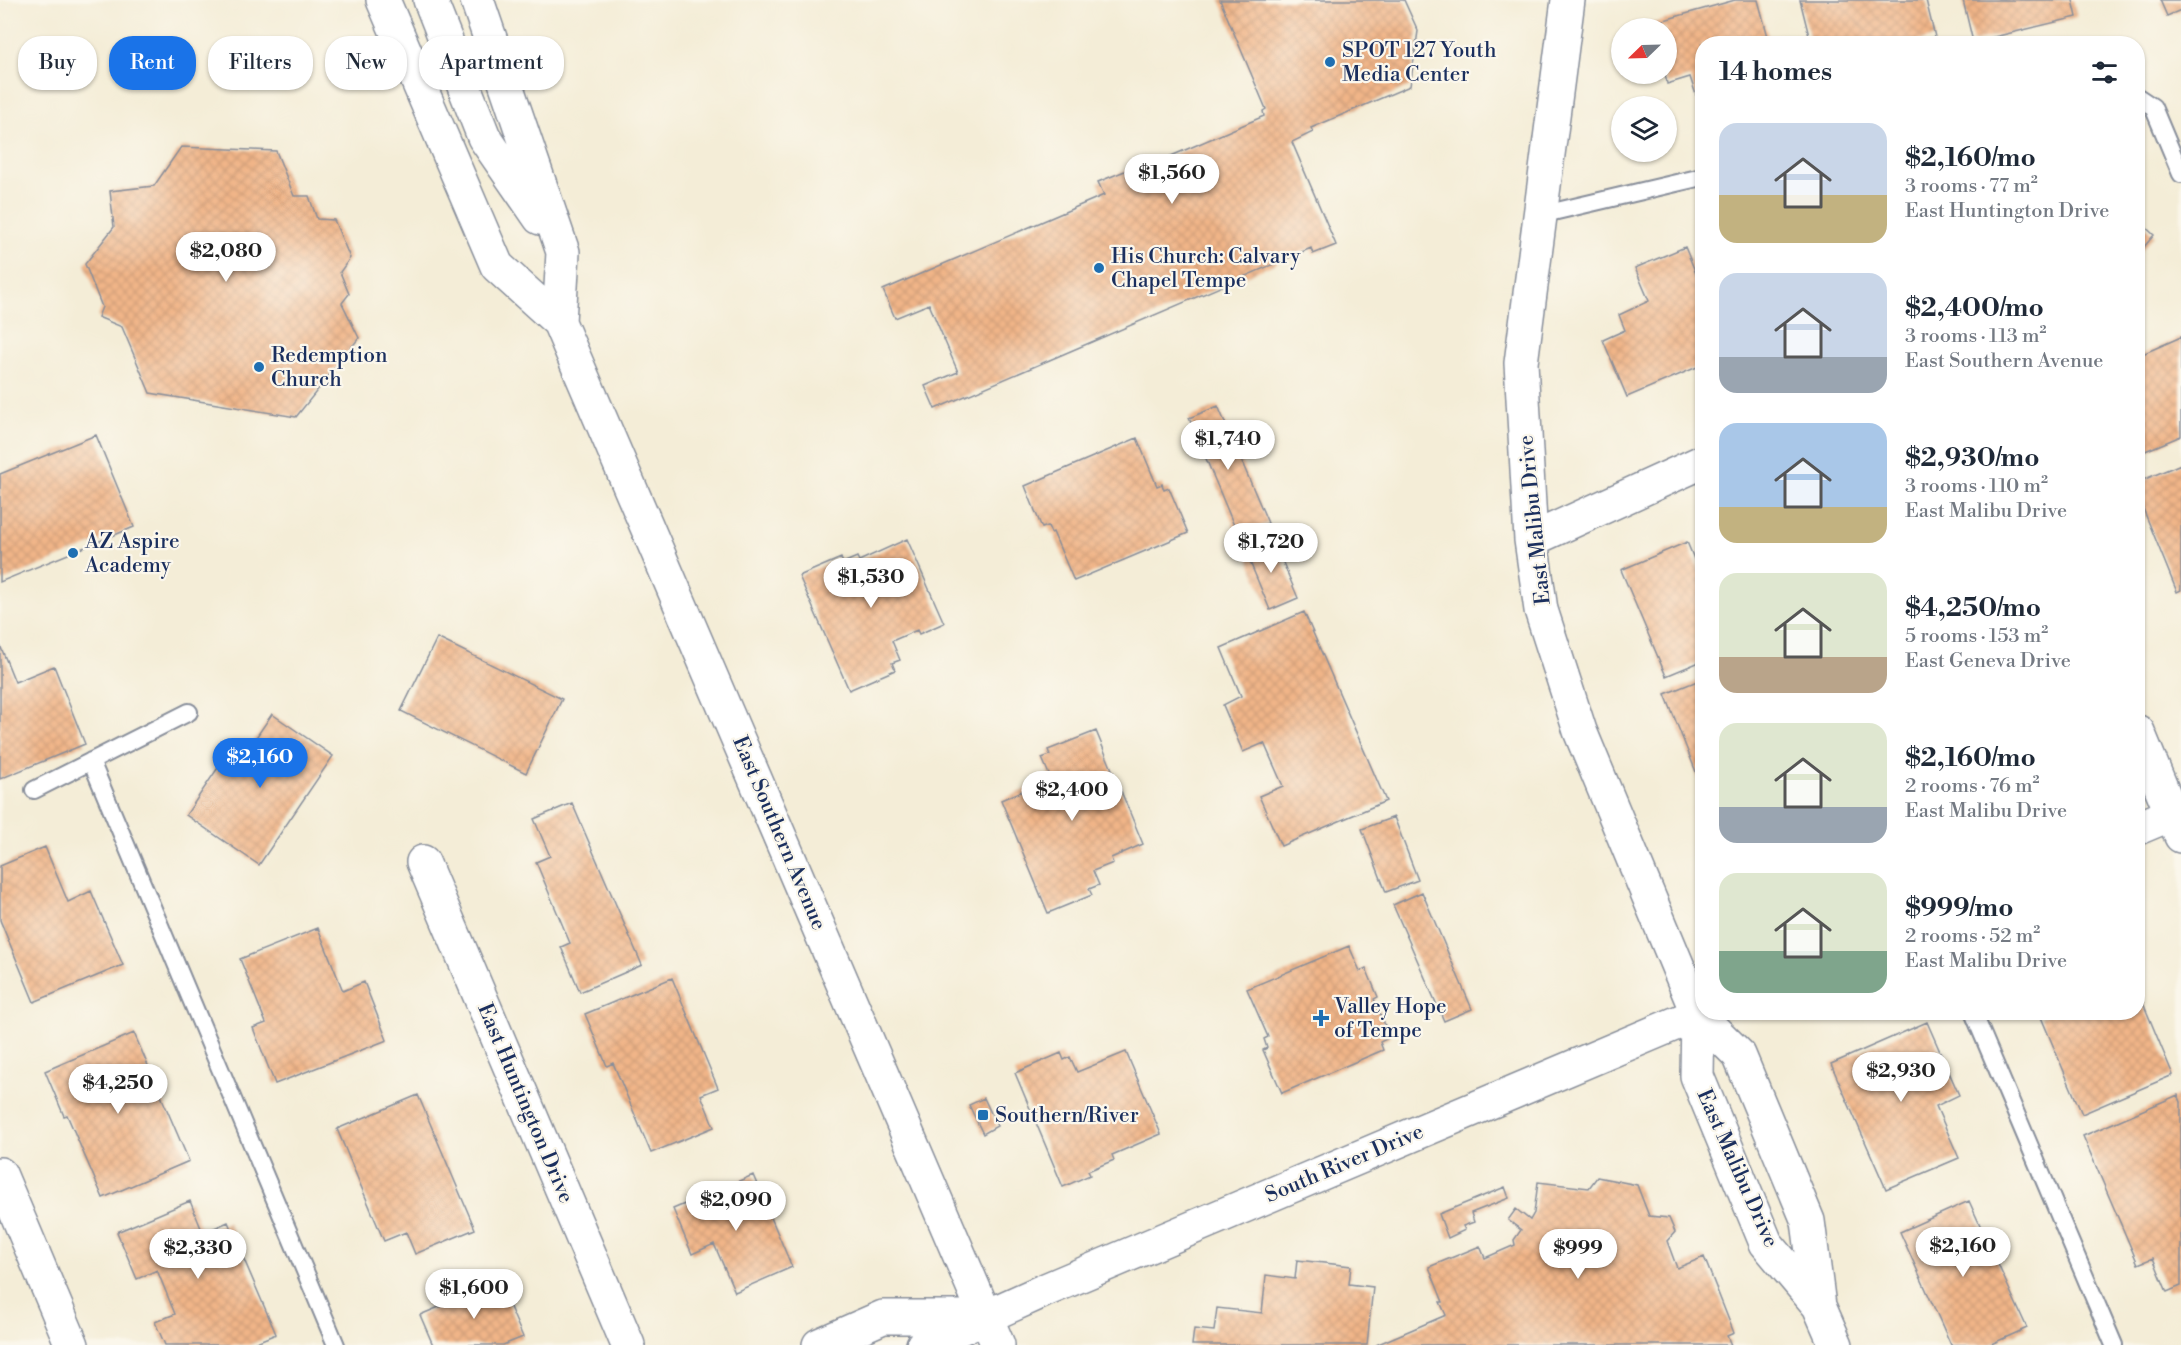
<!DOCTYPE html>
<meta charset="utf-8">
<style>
body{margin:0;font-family:"Libre Bodoni",serif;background:#f6f6f7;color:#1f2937;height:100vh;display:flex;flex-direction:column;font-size:22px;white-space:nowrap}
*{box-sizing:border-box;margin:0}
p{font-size:20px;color:#747a83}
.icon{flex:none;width:33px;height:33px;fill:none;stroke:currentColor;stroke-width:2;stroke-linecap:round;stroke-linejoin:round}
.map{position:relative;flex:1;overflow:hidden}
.side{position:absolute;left:1695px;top:36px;width:450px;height:984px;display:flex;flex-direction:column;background:#fff;border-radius:24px;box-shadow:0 2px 4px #0004}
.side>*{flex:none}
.guide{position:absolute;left:18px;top:36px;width:570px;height:54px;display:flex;gap:12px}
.needle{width:39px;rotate:247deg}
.tools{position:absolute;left:1611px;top:18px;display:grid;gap:12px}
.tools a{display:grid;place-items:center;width:66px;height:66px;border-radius:50%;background:#fff;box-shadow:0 2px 4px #0004;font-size:30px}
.price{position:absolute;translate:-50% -51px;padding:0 14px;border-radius:21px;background:#fff;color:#222;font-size:20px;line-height:39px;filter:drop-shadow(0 2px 3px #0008)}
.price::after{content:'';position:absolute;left:50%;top:36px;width:18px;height:14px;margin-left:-9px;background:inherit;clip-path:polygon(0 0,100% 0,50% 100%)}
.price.on{background:#1a73e8;color:#fff}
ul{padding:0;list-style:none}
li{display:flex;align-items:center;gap:18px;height:150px;padding:0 24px}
li span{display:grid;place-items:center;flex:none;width:168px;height:120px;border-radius:18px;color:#555}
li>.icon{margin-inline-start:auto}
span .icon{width:72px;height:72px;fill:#fffc;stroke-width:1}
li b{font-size:26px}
h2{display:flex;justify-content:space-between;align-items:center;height:72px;padding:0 24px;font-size:26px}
.chip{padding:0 21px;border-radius:24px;background:#fff;box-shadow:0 2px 4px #0004;font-size:21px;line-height:54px}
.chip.on{background:#1a73e8;color:#fff}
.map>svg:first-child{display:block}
.building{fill:url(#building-cross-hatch)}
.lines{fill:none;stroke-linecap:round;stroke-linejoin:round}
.service-casing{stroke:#888e9a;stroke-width:20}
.minor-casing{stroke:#888e9a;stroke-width:36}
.secondary-casing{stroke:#888e9a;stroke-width:36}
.service{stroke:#fff;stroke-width:16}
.minor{stroke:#fff;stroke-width:33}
.secondary{stroke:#fff;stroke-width:33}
.poi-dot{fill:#1f6fb2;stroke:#fbf7ec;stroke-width:2}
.labels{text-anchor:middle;stroke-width:4.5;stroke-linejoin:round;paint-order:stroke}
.poi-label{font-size:21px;fill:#1b2f5e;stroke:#fbf7ec;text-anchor:start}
.street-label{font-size:21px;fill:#1b2f5e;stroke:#fbf7ec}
</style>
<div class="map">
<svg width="2181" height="1345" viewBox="0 0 2181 1345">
<defs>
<pattern id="building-cross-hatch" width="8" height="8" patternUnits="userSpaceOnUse" patternTransform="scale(1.5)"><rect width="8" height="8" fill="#f1b588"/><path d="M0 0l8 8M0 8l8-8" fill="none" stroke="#ce9c78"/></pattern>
</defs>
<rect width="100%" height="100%" fill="#fbf7ec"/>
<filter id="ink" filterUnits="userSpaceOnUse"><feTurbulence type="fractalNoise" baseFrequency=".0167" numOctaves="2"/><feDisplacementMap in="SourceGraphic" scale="12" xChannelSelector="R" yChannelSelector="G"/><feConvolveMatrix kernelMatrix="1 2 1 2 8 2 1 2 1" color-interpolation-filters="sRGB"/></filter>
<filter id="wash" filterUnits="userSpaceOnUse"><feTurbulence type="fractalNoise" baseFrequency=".008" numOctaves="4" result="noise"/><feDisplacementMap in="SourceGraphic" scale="24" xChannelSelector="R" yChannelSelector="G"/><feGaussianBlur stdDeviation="1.35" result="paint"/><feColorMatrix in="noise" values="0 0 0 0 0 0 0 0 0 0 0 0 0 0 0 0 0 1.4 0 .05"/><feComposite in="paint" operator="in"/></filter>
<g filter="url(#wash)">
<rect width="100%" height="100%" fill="#f4edd7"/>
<g id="blocks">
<path class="building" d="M1220,0H1404L1418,31L1410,86L1311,128L1313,132L1292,142L1336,245L1313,254L1311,248L935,409L925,386L958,372L929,304L895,318L883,290L1104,195L1098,182L1132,168L1134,172L1264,116L1263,111L1266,109Z
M1735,0H1758L1770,44H1702V94L1696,95L1690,77L1667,84L1665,74H1666V28H1652L1650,24Z
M1800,0H1926L1935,37L1909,44H1811Z
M1963,0H2073L2077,17L1973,42Z
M2160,0H2181V10L2167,16Z
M181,147L276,151L294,196H309L317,219L334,220L350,258L340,272L349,294L342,303L359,338L296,417L150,393L122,327L98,317L102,307L85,264L114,227L110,191L154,186Z
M2138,220L2154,235L2138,254Z
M1685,247L1702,288V365L1627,397L1603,340L1625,330L1619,315L1649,301L1635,268Z
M2181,337V436L2138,454V356Z
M1218,406L1268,523L1238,535L1189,418Z
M96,435L134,527L0,582V474Z
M1137,438L1157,486L1162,484L1164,490L1169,488L1188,533L1074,581L1053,532L1051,533L1048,526L1042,528L1025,486Z
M2181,464V590L2177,592L2138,496V482Z
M907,539L944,623L919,634L917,630L892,641L900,660L892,663L895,670L849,690L799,576L841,558L843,563L857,557L859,561Z
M1273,539L1298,598L1270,610L1245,550Z
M1687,542L1702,578V661L1666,676L1621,570Z
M1304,612L1386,801L1281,846L1259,796L1283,786L1264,743L1243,752L1223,705L1241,696L1221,648Z
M437,638L562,699L526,773L401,711Z
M0,645L15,682L54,666L85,744L0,779Z
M1702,679V787L1665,694Z
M272,714L333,756L259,865L186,815L232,747L244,755Z
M1096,731L1143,844L1111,858L1113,863L1093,871L1099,885L1089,889L1092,895L1048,913L1001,800L1051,779L1042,758L1050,755L1048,750Z
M572,803L642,965L580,992L561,947L570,943L536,862L550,856L534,819Z
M1394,817L1418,880L1386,892L1362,829Z
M45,847L68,902L91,891L123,965L34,1002L0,920V866Z
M1422,892L1472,1009L1444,1021L1393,905Z
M318,928L343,991L364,982L387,1040L275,1084L253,1028L266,1023L240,959Z
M1349,946L1360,971L1366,968L1378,997L1374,999L1390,1037L1380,1042L1383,1050L1282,1093L1263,1050L1267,1048L1264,1039L1268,1037L1247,989Z
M672,978L718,1088L701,1095L714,1127L651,1153L613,1063L607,1066L585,1014Z
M2138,991L2173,1075L2082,1114L2041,1017L2051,1012H2138Z
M1927,1022L1959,1095L1936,1106L1959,1158L1886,1189L1831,1064Z
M134,1033L189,1161L103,1198L67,1115L64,1116L45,1071Z
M1126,1052L1161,1134L1112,1155L1114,1160L1088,1171L1090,1175L1063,1187L1015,1073L1061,1053L1064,1060L1070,1057L1077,1072Z
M418,1095L475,1229L415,1254L406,1232L384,1241L337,1129Z
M2178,1095L2181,1102V1286L2167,1292L2153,1258L2138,1264L2083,1136Z
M984,1098L997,1126L983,1134L969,1105Z
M753,1175L792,1267L735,1292L714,1244L692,1254L673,1209Z
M1597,1177L1637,1185L1649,1216L1669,1218L1675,1232L1667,1241L1677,1268L1704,1257L1734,1333L1727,1336L1731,1345H1376L1446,1315L1440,1302H1443L1429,1267L1480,1246L1485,1258L1515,1245L1514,1240L1521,1230L1508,1220L1516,1209L1530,1220L1534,1213L1538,1182L1589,1188Z
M1505,1187L1509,1198L1471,1213L1474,1222L1463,1226L1465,1230L1448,1238L1439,1214Z
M190,1201L203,1233L228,1222L276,1334L249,1345H165L155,1322L175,1314L157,1270L137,1279L117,1232Z
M1969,1201L2027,1328L1989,1345H1951L1900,1232Z
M1297,1260L1351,1266L1349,1284L1373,1287L1367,1345H1192L1194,1329L1214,1331L1217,1308L1262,1313L1266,1275L1295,1279Z
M499,1282L523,1337L503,1345H433L420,1315Z"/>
</g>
</g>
<g filter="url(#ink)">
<use href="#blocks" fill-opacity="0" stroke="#888e9a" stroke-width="1.5"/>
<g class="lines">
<g class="service-casing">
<path id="service" d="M2138,97L2153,107L2181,174
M1540,215L1702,177
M91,761L336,1345
M34,790L189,712
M1973,1012L2114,1345"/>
</g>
<g class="minor-casing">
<path id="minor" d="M1568,0L1521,363L1531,540L1541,610L1580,731L1698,1015L1739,1055L1808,1221L1819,1306L1836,1345
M1531,540L1702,462
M2138,732L2181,836
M2138,828L2181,810
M423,862L628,1345
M1698,1015L1697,1076L1766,1243L1819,1306
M0,1174L72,1345
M819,1345L883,1317H972
M923,1345L1043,1291L1703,1012"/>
</g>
<g class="secondary-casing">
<path id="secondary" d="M383,0L497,266L559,322L998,1345
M430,0L484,137L540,218
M477,0L563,252L559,322"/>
</g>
<use href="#service" class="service"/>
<use href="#minor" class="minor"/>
<use href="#secondary" class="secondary"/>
</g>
</g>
<g class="poi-dot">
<circle cx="1330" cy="62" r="6"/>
<circle cx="1099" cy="268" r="6"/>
<circle cx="259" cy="367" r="6"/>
<circle cx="73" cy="553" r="6"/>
<path d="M1318 1009h6v6h6v6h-6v6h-6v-6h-6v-6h6z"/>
<rect x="977" y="1109" width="12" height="12" rx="3"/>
</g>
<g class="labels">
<g class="poi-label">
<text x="1342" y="57">SPOT 127 Youth<tspan x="1342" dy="24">Media Center</tspan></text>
<text x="1111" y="263">His Church: Calvary<tspan x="1111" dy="24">Chapel Tempe</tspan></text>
<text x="271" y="362">Redemption<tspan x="271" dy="24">Church</tspan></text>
<text x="85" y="548">AZ Aspire<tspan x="85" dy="24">Academy</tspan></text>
<text x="1334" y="1013">Valley Hope<tspan x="1334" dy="24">of Tempe</tspan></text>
<text x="995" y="1122">Southern/River</text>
</g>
<g class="street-label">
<text transform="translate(1534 520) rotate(-96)" y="7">East Malibu Drive</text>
<text transform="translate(780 833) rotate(67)" y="7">East Southern Avenue</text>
<text transform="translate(526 1103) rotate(67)" y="7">East Huntington Drive</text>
<text transform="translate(1344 1163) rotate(-23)" y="7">South River Drive</text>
<text transform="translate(1738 1168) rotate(66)" y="7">East Malibu Drive</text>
</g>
</g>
</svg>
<div class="tools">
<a><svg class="needle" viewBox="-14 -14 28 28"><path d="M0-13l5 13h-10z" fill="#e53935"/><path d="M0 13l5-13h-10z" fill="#747a83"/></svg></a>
<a><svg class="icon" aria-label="layers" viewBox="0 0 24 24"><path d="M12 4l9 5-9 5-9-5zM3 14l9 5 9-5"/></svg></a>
</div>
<b class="price" style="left:1172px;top:205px">$1,560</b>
<b class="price" style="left:226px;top:283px">$2,080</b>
<b class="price" style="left:1228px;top:471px">$1,740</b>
<b class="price" style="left:1271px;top:574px">$1,720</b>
<b class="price" style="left:871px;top:609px">$1,530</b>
<b class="price on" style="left:260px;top:789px">$2,160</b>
<b class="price" style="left:1072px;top:822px">$2,400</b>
<b class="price" style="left:1901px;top:1103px">$2,930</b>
<b class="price" style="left:118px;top:1115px">$4,250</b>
<b class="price" style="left:736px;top:1232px">$2,090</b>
<b class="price" style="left:1963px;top:1278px">$2,160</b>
<b class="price" style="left:198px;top:1280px">$2,330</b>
<b class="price" style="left:1578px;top:1280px">$999</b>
<b class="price" style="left:474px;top:1320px">$1,600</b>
<div class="guide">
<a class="chip">Buy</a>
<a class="chip on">Rent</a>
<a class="chip">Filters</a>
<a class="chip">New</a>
<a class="chip">Apartment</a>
</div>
<section class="side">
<h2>14 homes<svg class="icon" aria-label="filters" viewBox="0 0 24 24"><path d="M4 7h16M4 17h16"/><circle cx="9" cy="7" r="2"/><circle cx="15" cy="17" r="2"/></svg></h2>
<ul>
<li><span style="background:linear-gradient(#c9d6e8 60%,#c2b280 0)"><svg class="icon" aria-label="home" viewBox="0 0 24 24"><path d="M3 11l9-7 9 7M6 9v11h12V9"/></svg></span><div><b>$2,160/mo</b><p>3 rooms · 77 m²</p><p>East Huntington Drive</p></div></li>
<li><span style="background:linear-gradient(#c9d6e8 70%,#9aa5b1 0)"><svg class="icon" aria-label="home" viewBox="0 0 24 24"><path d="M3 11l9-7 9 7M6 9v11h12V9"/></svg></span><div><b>$2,400/mo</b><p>3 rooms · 113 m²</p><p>East Southern Avenue</p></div></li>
<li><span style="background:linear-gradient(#a9c7e8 70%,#c2b280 0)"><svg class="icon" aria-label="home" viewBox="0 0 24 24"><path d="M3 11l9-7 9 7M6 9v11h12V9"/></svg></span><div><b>$2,930/mo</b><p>3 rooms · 110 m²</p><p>East Malibu Drive</p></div></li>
<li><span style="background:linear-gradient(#dfe7d0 70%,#b9a48a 0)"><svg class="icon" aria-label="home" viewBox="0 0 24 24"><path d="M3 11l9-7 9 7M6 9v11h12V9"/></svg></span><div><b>$4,250/mo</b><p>5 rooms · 153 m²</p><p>East Geneva Drive</p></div></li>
<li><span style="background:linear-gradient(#dfe7d0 70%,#9aa5b1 0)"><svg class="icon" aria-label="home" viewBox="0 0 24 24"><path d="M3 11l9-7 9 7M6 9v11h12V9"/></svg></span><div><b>$2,160/mo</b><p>2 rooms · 76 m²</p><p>East Malibu Drive</p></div></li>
<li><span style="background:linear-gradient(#dfe7d0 65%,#7fa58c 0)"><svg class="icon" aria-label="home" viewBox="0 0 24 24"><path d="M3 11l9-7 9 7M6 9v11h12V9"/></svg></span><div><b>$999/mo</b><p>2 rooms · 52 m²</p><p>East Malibu Drive</p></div></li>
</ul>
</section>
</div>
